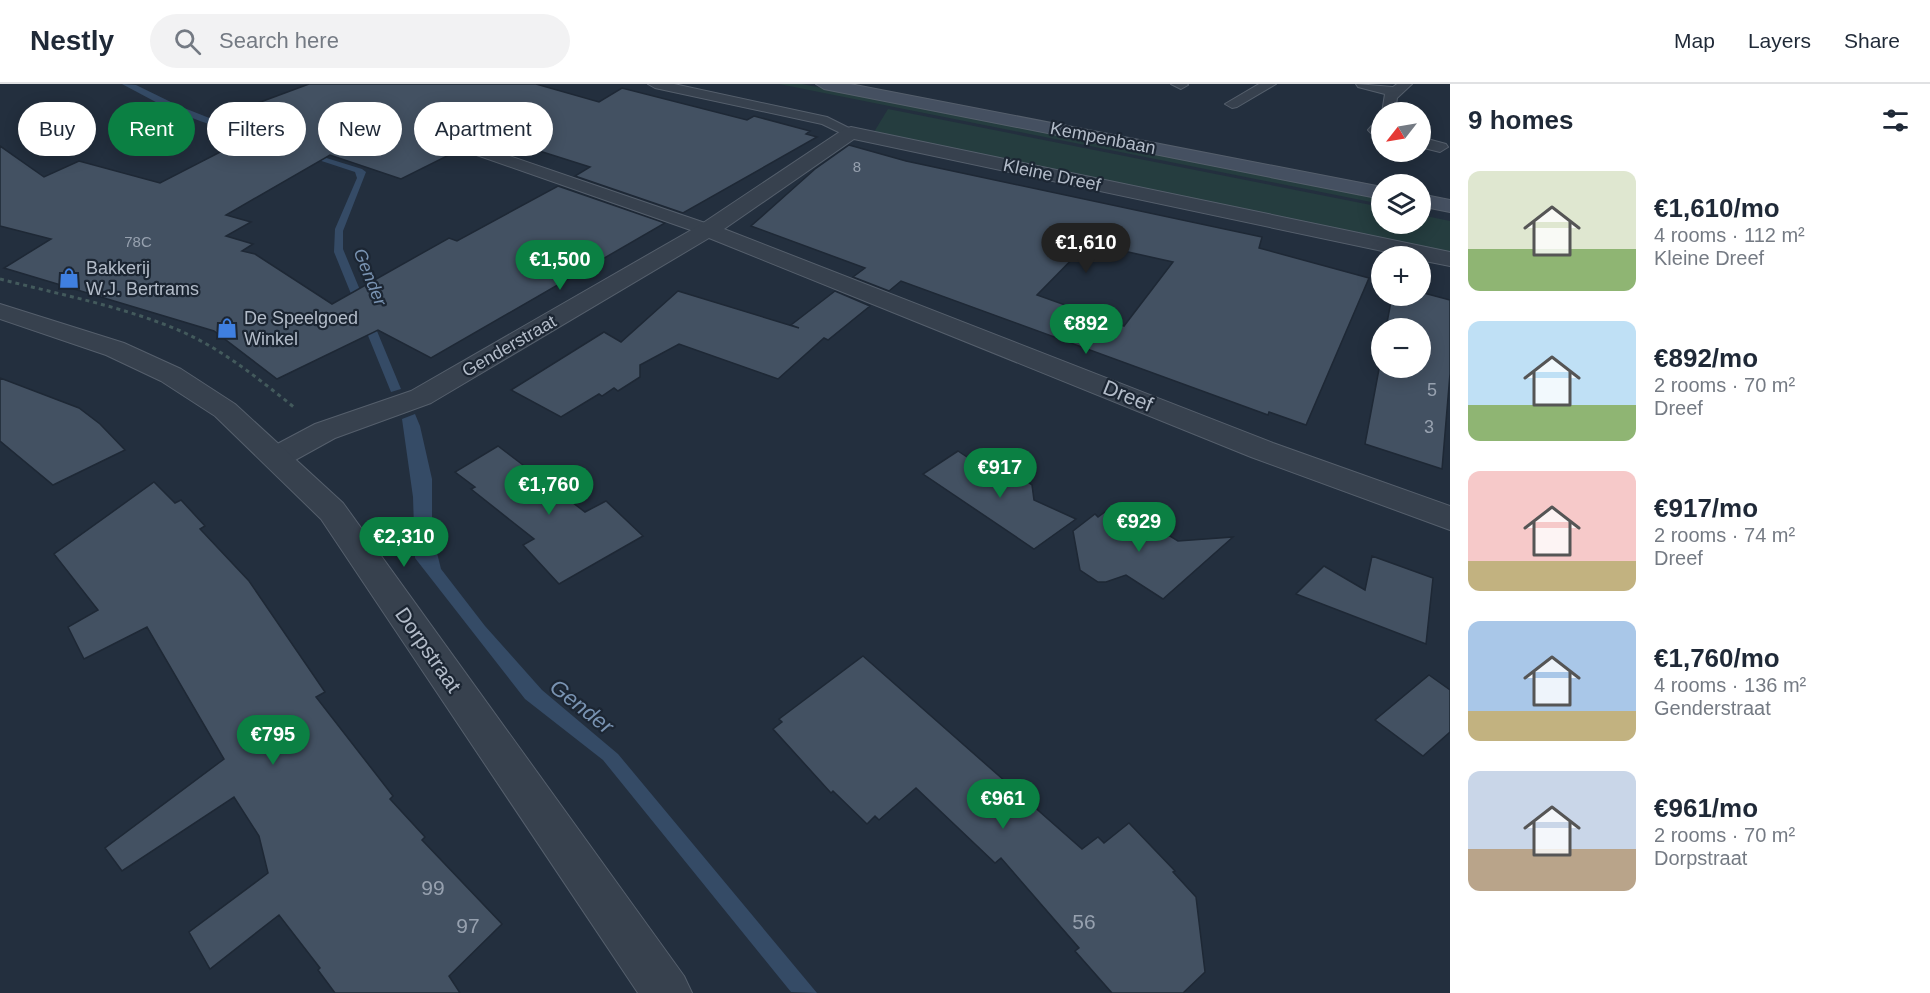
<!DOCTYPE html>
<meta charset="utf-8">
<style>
body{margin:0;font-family:Arial,sans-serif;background:#f2f2f3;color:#1f2937;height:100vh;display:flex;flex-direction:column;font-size:22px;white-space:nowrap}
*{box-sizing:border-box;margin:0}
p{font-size:20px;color:#747a83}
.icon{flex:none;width:33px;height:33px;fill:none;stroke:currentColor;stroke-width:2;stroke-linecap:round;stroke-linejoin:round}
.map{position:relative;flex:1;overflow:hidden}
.sheet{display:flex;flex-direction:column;background:#fff;width:480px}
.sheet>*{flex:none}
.banner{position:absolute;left:18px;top:18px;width:570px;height:54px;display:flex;gap:12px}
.needle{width:39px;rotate:239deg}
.controls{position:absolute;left:1371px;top:18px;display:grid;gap:12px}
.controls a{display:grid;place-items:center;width:60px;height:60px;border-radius:50%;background:#fff;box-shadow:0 3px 15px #0003;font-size:30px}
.price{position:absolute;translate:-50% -51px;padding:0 14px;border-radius:21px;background:#0b8043;color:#fff;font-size:20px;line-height:39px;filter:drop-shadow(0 2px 3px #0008)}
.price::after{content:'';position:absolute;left:50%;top:36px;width:18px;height:14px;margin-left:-9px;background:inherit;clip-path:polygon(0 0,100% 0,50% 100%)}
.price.selected{background:#222;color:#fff}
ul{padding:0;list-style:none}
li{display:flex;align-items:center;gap:18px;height:150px;padding:0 18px}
li span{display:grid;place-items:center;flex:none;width:168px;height:120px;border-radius:12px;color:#555}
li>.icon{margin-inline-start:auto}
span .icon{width:72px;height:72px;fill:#fffc;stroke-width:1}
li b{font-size:26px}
h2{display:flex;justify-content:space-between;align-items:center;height:72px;padding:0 18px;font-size:26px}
.tag{padding:0 21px;border-radius:27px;background:#fff;box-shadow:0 3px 15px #0003;font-size:21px;line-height:54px}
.tag.selected{background:#0b8043;color:#fff}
header{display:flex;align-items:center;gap:36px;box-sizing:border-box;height:84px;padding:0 30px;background:#fff;border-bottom:2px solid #e0e1e3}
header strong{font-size:28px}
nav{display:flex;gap:33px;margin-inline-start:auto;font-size:21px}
.search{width:420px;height:54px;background:#f2f2f3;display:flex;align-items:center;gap:15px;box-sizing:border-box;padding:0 21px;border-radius:33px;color:#747a83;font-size:22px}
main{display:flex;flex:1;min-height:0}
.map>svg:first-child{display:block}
.green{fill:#253d3f}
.water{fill:#354b66}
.building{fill:#435162;stroke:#1e2835;stroke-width:1.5;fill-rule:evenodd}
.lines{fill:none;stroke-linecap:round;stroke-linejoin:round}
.service-casing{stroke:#555f6c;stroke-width:2}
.minor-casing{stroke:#555f6c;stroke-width:2}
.tertiary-casing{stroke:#555f6c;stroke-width:2}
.secondary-casing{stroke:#555f6c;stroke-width:2}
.path{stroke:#435a5c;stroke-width:3;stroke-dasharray:4 4;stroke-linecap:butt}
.service{fill:#37414e;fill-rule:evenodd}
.minor{fill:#37414e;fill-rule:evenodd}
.tertiary{fill:#37414e;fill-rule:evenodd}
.secondary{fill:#455061;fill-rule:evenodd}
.labels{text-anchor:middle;stroke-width:4.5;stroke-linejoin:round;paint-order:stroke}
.far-number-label{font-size:15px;fill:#97a1af}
.far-street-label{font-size:18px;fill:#b3bcc9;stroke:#1c2633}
.far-poi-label{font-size:18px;fill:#b3bcc9;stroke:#1c2633;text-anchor:start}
.far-water-label{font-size:18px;font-style:italic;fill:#7993b2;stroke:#1c2633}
.number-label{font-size:18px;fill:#97a1af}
.street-label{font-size:21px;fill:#b3bcc9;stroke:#1c2633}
.near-number-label{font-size:21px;fill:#97a1af}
.water-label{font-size:22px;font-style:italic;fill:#7993b2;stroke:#1c2633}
</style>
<header>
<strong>Nestly</strong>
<div class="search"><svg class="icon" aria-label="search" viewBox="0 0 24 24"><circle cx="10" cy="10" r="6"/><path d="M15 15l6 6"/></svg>Search here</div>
<nav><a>Map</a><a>Layers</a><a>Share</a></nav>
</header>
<main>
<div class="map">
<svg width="1450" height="909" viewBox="0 0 1450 909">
<rect width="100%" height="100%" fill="#232f3e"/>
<path class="green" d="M779,0H802L1381,114V120Z
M888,25L1381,123L1382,140H1420L1421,131L1450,137V169L874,48Z"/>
<path class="water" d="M122,0L136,1L179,22L255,52L362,85L366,88L343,147V165L401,305L391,308L334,168L335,145L357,94L355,88L200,37L167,24Z
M415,330L420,342L432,395V449L441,485L485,542L542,606L618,670L817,909L791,908L603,676L525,615L415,474L413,413L402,335Z"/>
<path class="building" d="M309,0H536L599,18L622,4L747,36L754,32L810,47L806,50L817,53L683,129L575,92L590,83L489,51L401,95L330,71L226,131L251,138L226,152L253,160L242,167L255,170L332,220L449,154L457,157L558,102L665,139L431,274L378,246L277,295L214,247L4,184L51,155L0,142V62L44,93L79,77L160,99L259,48L217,34Z
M849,61L906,77L1262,153L1259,164L1369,194L1306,341L1269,328L1268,331L901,197L889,207L853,193L865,184L751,142L815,85ZM1088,159L1173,178L1124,242L1037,211Z
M678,207L799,244L791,241L835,207L870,222L828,256L824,254L778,295L679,260L640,281V293L618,307L614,304L602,312L599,310L561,333L511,306L604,248L621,258Z
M1420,208L1450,216V290L1442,385L1365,360L1382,269V284H1420V244H1386L1392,212H1420Z
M0,294L79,324L100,340L125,366L53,401L0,357Z
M498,362L585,428L606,417L643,452L559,500L523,461L534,455L471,405L475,403L455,388Z
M958,367L994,391L1020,393L1032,401L1034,416L1076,435L1034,465L923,390Z
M154,398L175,419L181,416L205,442L200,445L249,497L325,608L316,613L393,712L390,715L425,753L422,756L502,840L449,892L460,909H335L318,886L320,884L279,831L210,885L189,848L268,789L259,752L234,713L122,787L105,764L224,675L147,543L84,575L68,543L98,526L54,470Z
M1109,425L1129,438L1137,432L1178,457L1233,453L1163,515L1126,491L1106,498H1098L1080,486L1073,447L1095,430L1098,433Z
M1372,472L1433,494L1426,560L1296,510L1324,482L1365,506Z
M863,572L1082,765L1098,753L1104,759L1129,739L1175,787L1173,788L1196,813L1205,888L1183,909H1112L1075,867L1079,864L1001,774L995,779L916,704L879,736L875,732L867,740L833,707L831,709L773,645L782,638L779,635Z
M1429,591L1450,606V648L1423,672L1375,636Z"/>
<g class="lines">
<g class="service-casing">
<path id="service" d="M648,0H674L827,33L859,49L851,54L822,40L655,4Z
M1171,0H1187L1188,1L1181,5Z
M1259,0H1276L1237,23L1232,24L1225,20Z
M1356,0L1393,3L1397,0H1412L1397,14L1395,28L1382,29L1385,10L1358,3Z
M1382,35V51L1371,49L1368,46L1377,36Z
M1420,53L1446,60L1448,63L1440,68L1420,63Z
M474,60L714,142L717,146L708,151L702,150L468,68L466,65Z"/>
</g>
<g class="minor-casing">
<path id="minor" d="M851,43L1450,168V182L1420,176V172H1406L854,55L724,145L1273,359L1450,422V446L1251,373L709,154L431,319L335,354L288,380L277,383L266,380L262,373L266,366L315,340L411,307L700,141L844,45Z"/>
</g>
<g class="tertiary-casing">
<path id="tertiary" d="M0,220L124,259L181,285L235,320L343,419L684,892L692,909H638L321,435L215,332L161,297L106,271L0,235Z"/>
</g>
<g class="secondary-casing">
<path id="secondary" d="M816,0H850L1382,103V115L824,5Z
M1420,110L1450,116V128L1420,122Z"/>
</g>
<path class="path" d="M0,195C61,211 127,223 185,249C226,268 260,296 295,324"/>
<use href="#service" class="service"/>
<use href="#minor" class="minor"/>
<use href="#tertiary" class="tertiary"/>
<use href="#secondary" class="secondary"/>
</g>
<defs>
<g id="shop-bare" transform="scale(1.62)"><path d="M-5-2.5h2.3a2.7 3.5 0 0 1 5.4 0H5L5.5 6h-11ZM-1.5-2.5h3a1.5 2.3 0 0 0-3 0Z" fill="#3f7fe0" stroke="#1c2633" stroke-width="2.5" paint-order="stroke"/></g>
</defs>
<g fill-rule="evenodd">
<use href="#shop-bare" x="69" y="194"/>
<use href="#shop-bare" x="227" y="244"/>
</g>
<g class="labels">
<g class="far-number-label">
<text x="857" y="88">8</text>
<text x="138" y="163">78C</text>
</g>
<g class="far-street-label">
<text transform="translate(1103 54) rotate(11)" y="6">Kempenbaan</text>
<text transform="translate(1052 91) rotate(12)" y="6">Kleine Dreef</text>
<text transform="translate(509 262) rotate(-30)" y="6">Genderstraat</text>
</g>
<g class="far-poi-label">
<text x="86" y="190">Bakkerij<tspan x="86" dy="21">W.J. Bertrams</tspan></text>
<text x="244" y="240">De Speelgoed<tspan x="244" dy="21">Winkel</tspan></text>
</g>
<g class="far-water-label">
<text transform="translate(370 193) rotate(68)" y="6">Gender</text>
</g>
<g class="number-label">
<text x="1432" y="312">5</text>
<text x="1429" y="349">3</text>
</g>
<g class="street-label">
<text transform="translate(1128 312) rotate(22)" y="7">Dreef</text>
<text transform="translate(428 566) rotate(55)" y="7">Dorpstraat</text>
</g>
<g class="near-number-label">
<text x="433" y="811">99</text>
<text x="1084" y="845">56</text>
<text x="468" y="849">97</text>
</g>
<g class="water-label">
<text transform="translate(582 622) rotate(38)" y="8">Gender</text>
</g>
</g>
</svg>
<div class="controls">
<a><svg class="needle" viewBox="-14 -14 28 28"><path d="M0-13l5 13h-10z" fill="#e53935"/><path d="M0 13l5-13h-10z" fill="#747a83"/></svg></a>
<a><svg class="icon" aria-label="layers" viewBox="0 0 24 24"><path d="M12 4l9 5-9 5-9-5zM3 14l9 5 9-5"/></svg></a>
<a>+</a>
<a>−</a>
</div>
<b class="price selected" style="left:1086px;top:190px">€1,610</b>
<b class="price" style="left:560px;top:207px">€1,500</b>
<b class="price" style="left:1086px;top:271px">€892</b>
<b class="price" style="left:1000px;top:415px">€917</b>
<b class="price" style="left:549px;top:432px">€1,760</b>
<b class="price" style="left:1139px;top:469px">€929</b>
<b class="price" style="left:404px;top:484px">€2,310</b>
<b class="price" style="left:273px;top:682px">€795</b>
<b class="price" style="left:1003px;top:746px">€961</b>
<div class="banner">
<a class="tag">Buy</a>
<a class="tag selected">Rent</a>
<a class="tag">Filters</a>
<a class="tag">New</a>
<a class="tag">Apartment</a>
</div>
</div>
<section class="sheet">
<h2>9 homes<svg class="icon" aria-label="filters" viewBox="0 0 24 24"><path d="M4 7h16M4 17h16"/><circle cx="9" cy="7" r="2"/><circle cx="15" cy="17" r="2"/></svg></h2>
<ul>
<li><span style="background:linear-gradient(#dfe7d0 65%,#8fb573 0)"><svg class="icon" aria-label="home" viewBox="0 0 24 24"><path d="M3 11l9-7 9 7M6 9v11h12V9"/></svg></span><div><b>€1,610/mo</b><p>4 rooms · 112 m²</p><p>Kleine Dreef</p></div></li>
<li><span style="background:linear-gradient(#bfe0f5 70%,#8fb573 0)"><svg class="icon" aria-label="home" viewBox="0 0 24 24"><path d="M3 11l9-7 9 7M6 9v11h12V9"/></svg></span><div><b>€892/mo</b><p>2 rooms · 70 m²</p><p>Dreef</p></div></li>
<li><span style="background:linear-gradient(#f6c9c9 75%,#c2b280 0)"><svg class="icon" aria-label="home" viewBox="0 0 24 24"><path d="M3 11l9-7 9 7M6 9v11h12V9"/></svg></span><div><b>€917/mo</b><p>2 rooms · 74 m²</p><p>Dreef</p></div></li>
<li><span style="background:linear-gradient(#a9c7e8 75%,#c2b280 0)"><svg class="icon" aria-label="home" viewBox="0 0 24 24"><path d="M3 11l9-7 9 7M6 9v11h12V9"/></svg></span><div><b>€1,760/mo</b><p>4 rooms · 136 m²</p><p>Genderstraat</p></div></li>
<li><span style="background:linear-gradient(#c9d6e8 65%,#b9a48a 0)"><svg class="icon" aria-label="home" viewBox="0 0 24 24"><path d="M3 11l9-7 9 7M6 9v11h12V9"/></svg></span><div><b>€961/mo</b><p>2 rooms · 70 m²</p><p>Dorpstraat</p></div></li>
</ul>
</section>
</main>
